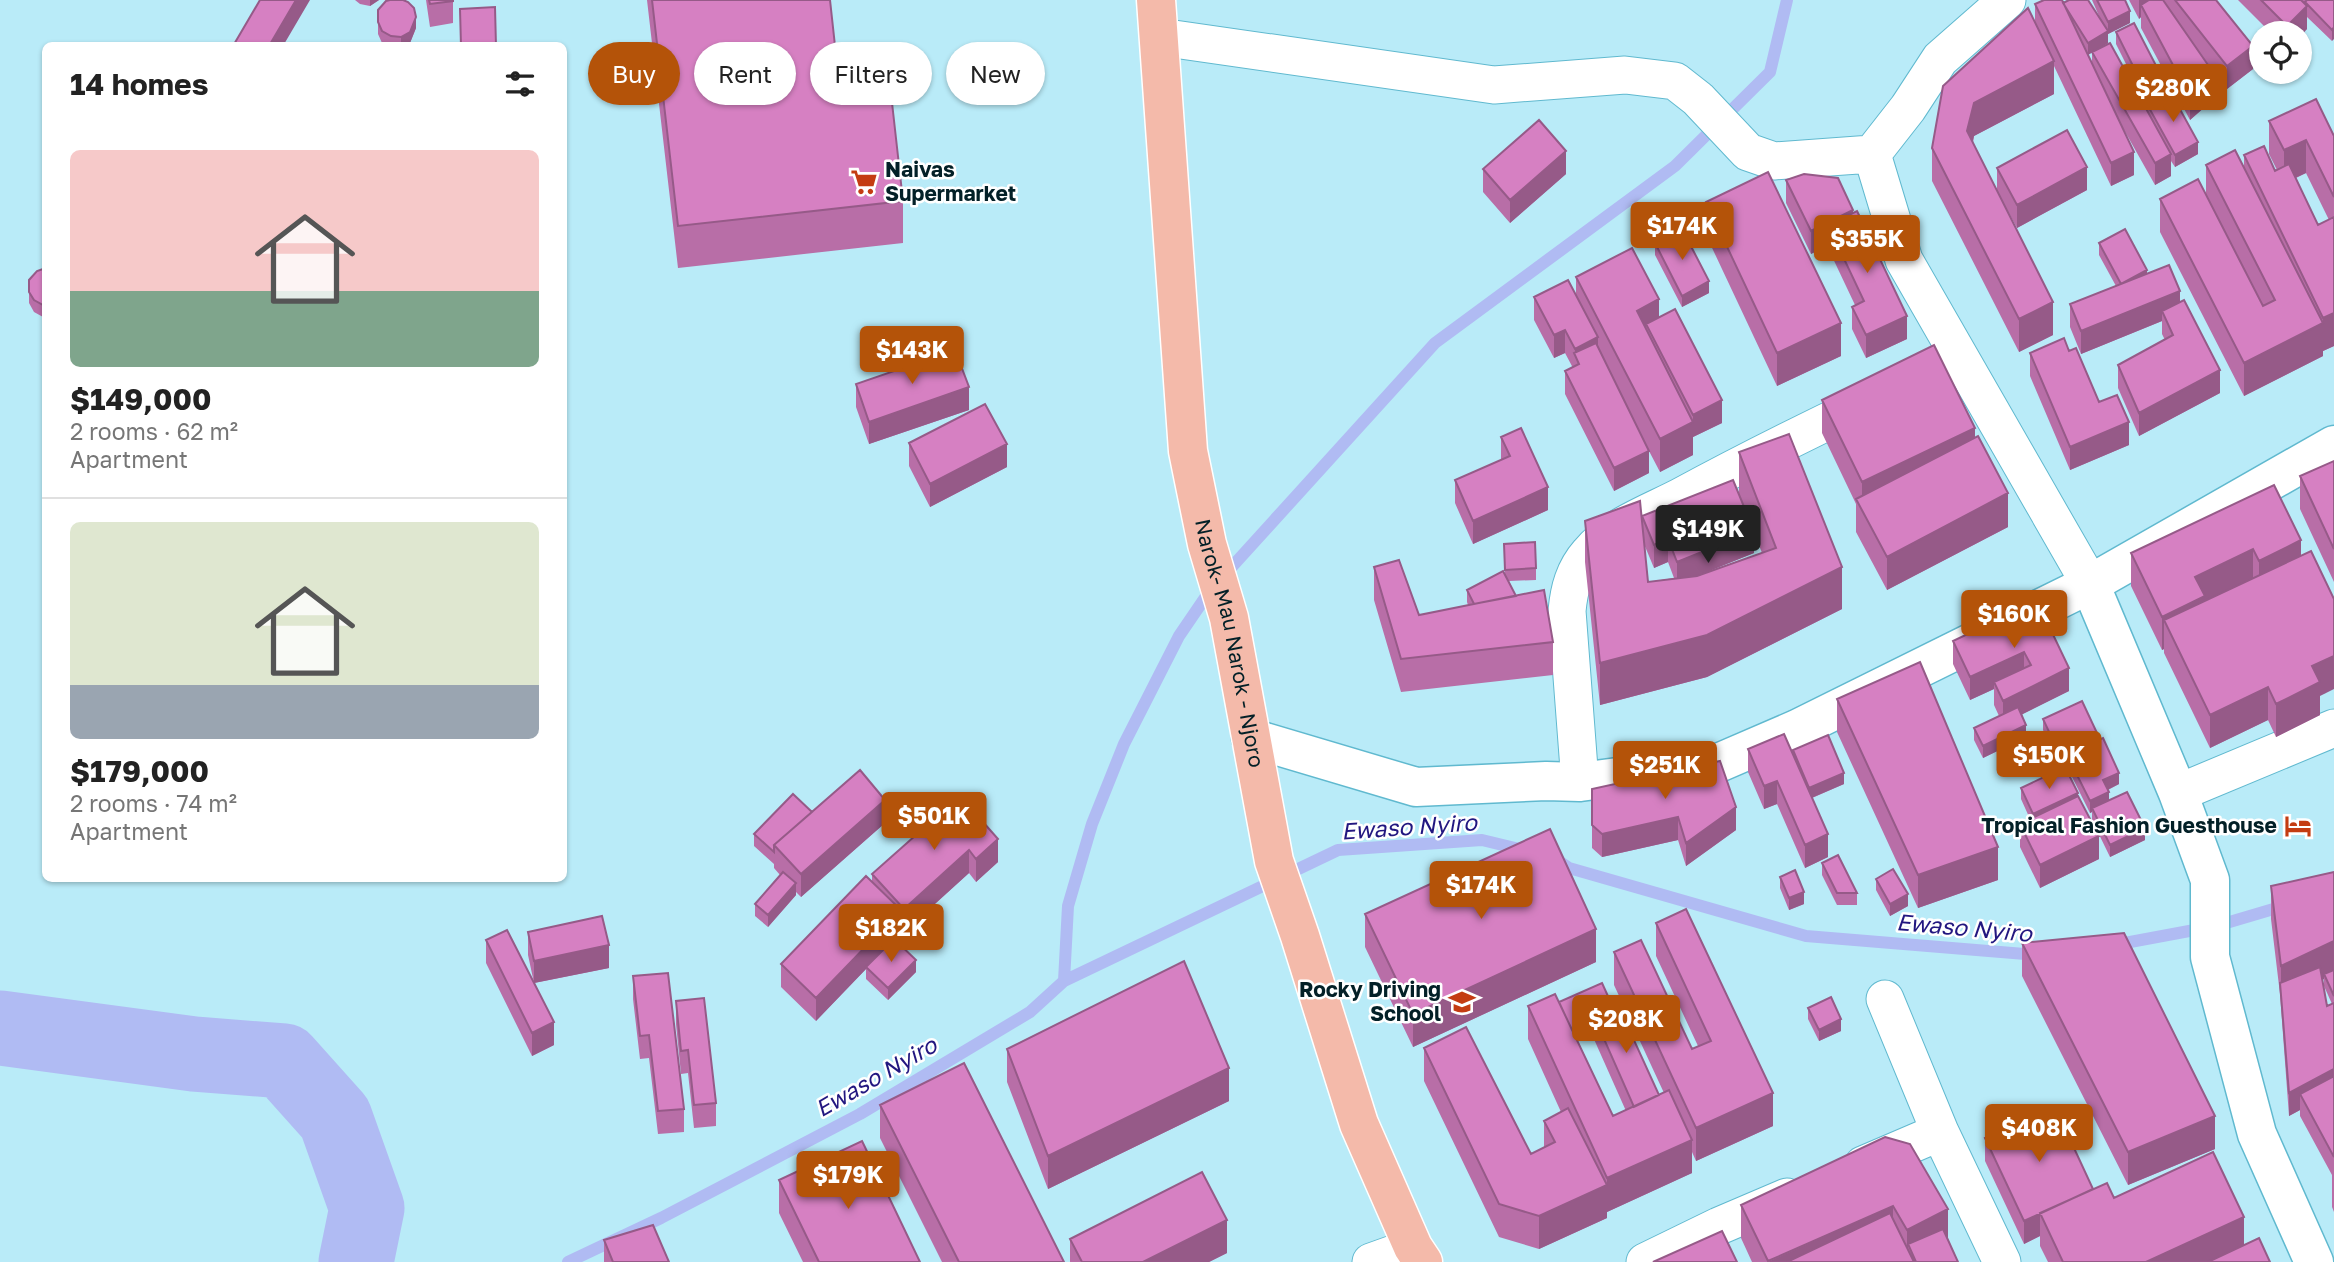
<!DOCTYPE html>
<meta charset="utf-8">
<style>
body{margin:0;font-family:"Golos Text",sans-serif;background:#f2f2f2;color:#222;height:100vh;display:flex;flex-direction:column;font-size:26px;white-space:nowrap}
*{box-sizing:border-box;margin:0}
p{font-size:23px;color:#767676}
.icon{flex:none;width:38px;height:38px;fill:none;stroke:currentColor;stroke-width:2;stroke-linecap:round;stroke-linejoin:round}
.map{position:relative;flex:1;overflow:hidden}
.drawer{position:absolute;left:42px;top:42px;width:525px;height:840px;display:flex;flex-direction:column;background:#fff;border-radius:10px;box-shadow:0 2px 5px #0004}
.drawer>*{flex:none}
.hud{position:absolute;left:588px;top:42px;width:665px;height:63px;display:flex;gap:14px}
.buttons{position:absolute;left:2249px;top:21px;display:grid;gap:14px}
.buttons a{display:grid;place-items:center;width:63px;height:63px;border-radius:50%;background:#fff;box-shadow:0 2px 5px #0004;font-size:35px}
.price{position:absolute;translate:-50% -60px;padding:0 16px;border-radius:7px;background:#b45309;color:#fff;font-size:23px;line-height:46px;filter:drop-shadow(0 2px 4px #0008)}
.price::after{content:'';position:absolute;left:50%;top:42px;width:21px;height:16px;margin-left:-10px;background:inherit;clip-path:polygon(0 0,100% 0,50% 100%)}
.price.current{background:#222;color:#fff}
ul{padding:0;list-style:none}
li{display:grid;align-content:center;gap:14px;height:371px;padding:0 28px}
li+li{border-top:2px solid #e0e0e0}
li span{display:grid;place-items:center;height:217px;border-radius:10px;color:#555}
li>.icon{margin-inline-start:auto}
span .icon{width:126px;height:126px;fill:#fffc;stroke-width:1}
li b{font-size:30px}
h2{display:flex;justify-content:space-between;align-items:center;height:84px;padding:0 28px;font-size:30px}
.chip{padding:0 24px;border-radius:32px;background:#fff;box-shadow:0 2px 5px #0004;font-size:24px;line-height:63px}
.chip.current{background:#b45309;color:#fff}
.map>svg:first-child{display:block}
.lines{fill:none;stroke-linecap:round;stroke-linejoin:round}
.stream{stroke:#b0bbf3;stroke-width:12}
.river{stroke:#b0bbf3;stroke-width:75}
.minor-casing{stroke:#60b9cf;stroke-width:39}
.tertiary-casing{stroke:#60b9cf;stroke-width:41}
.secondary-casing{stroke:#60b9cf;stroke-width:41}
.trunk-casing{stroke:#fff;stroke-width:41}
.minor{stroke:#fff;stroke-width:37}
.tertiary{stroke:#fff;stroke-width:38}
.secondary{stroke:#fff;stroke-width:38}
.trunk{stroke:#f4baaa;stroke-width:38}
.wall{fill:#b86ea7;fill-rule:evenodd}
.shaded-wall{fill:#965a88}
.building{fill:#d680c2;stroke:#965a88;stroke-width:2}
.labels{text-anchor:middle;stroke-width:5;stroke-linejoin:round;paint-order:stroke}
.poi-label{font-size:21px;font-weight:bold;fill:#032027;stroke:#fff;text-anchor:end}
.street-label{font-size:21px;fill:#032027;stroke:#fff}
.water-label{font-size:23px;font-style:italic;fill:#221780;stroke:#fff}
</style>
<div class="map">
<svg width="2334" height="1262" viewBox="0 0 2334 1262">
<rect width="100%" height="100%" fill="#b9ebf8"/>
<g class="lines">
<path class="stream" d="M1554,858L1569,868L1806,936L2037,955
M2114,945L2216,926L2287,905
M1064,981L1068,906L1092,824L1124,744L1179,636L1209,592L1435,343L1675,166L1770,72L1787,0
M568,1262L661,1218L860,1114L1030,1012L1064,981L1338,850L1482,840L1527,851"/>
<path class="river" d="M0,1028L194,1054L284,1061L335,1118L367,1208L356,1262"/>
<g class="minor-casing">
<path id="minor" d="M2007,0L1940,59L1908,108L1872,154L1904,260L2090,584
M1160,37L1494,85L1625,75L1675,81L1698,99L1748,152L1774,161L1872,154
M1580,782L1567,611C1569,589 1574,570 1589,553C1610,527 1651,512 1680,497C1741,464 1803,433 1866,403
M2178,793L2334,728
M1885,999L1940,1132
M1863,1165L1940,1132L2002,1262
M1371,1262L1413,1247
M1645,1262L1719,1226L1787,1197"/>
</g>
<g class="tertiary-casing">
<path id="tertiary" d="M2090,584L2178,793L2210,880V957L2257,1134L2314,1262"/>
</g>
<g class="secondary-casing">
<path id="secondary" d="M1251,738L1416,787L1546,781L1580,782L1716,764L1797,729L2090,584L2334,445"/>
</g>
<g class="trunk-casing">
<g id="trunk">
<path id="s1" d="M1156,0L1188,451L1207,544L1229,618L1274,861L1300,936L1359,1124L1413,1247L1423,1262"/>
</g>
</g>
<use href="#minor" class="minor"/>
<use href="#tertiary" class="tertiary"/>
<use href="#secondary" class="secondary"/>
<use href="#trunk" class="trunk"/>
</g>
<path class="wall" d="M355,0H379L370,6L360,4Z
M426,0H453V23L430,27Z
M647,0H830L836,55L903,201V243L678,268Z
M2092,0H2125L2130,23L2108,34V43L2100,48L2148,111V106L2198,154L2175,167L2171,161V176L2155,185L2123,128L2134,175L2111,186L2054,66V94L1974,136L1973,143L1997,190V168L2087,190L2017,228L2006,208L2053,335L2019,352L1932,181V148L2035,23V4L2063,3L2102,23ZM2092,52V65L2088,55Z
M2129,0H2216L2253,69L2227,89L2209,66L2215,98L2190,120L2141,28V17L2139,19Z
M2238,0H2334L2332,41L2307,17V29L2300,33H2271Z
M378,22L416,28L410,43L406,46H387L382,43L378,34Z
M2116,32L2165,95L2146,104L2116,44Z
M2269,121L2334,136V346L2323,351V356L2244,396L2160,232V199L2206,194V165L2244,168V155L2275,171L2277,170L2269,154ZM2306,173L2329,220L2318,225L2296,178Z
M1483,169L1566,174L1510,223L1483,192Z
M1786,180L1853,213L1907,339L1866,358L1852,329V307L1855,305L1828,248V245L1811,254L1786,203Z
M1706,202L1841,356L1777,386L1706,235Z
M1655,243L1709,293L1682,307L1655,255Z
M2099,243L2147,273L2180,302L2220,393L2139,436L2118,388V365L2165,340L2162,334V321L2081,354L2070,327V304L2116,286L2099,255Z
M46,268V317H43L34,312L29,303V292Z
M1576,277L1659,318L1722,423L1693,437V455L1660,472L1649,451V473L1614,491L1565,394V371L1573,368L1565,353L1554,358L1534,320V297L1576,296Z
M2069,351L2099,402L2129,445L2070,470L2030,376V353Z
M856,384L969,410L869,444L856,407Z
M1822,400L1975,437L2008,527L1887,590L1856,532V504L1822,433Z
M1501,437L1548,510L1473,544L1455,503V480L1501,460Z
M909,443L1007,467L930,507L909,466Z
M1739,452L1842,609L1707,677L1600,705L1585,562V521L1642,523V516L1739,493ZM1754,532L1762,553L1709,571L1754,553ZM1644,544L1654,568L1668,562L1674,578L1648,582Z
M2334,461V582L2300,509V476Z
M2274,485L2301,555L2320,696V715L2276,737L2268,720L2210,748L2164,653V649L2162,650L2131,586V553Z
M1504,544L1536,568V580L1509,581L1516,596L1553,642V675L1401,692L1374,600V567L1419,615L1468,605L1467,602V590L1505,575Z
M2037,601L2069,691L2022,714L2026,737L1983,758L1974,740V728L1999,716L1994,705V689L1970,700L1953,664V641Z
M1837,699L1998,880L1918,908L1837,732Z
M2043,719L2097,741L2119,784L2108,790L2109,800L2145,840L2110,857L2092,820V812L2090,813L2067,767V759L2058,763L2043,730Z
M1748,749L1793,753V750L1844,784L1812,798L1828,857L1805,868L1777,804L1764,809L1748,772Z
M2021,788L2078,796L2099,859L2040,888L2020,847V824L2030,819L2021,799Z
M1592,789L1736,830L1686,866L1678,840L1602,857L1592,848Z
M960,796L998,862L976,882L969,873L904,932L901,929V932L895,939L916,972L888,1000L866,979V969L816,1021L781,987V964L872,882V874Z
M812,812L885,823L801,897L796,892V895L768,927L755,916V904L780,875L774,868V863V864L754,846V834Z
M1822,863L1857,893V905H1837L1822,875Z
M2334,872V1212L2332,1207V1175L2300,1116V1110L2289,1116L2280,994L2271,919V886ZM2324,979V986L2332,1004L2327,1006L2322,980Z
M1780,877L1804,904L1789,910L1780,888Z
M1876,879L1908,906L1890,916L1876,890Z
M1365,914L1596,962L1413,1047L1365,947Z
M1656,923L1773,1126L1696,1161L1692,1152V1173L1607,1212V1210V1218L1539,1249L1499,1237L1424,1081V1048L1531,1154L1544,1147V1121L1561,1112L1528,1039V1006L1559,1002L1612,1005L1659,1095L1664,1093L1614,985V952L1692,1049L1698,1046L1656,956ZM1593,1032V1037L1626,1111L1613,1116L1577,1039Z
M528,932L609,968L534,983L554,1045L532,1056L486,963V940L534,983L528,955Z
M2022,943L2215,1149L2128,1185L2022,976Z
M633,976L684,1109V1132L658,1134L649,1058L640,1059L633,999Z
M676,1001L716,1103V1126L694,1128L688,1073L681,1074L676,1024Z
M1808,1008L1841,1031L1819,1041L1808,1019Z
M1007,1049L1229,1101L1048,1189L1007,1082Z
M880,1105L1064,1262H942L880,1138Z
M1885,1137L1948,1239L1958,1262H1752L1741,1238V1205Z
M1985,1138L2114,1198L2244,1246L2270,1262H2048L2040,1246V1236L2024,1244L1985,1161Z
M779,1180L920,1262H803L779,1213Z
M1070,1239L1227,1253L1209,1262H1070Z
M604,1240L669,1262H604Z"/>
<path class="shaded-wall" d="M296,0H310L283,46H269Z
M370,0H379L370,6Z
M2139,0H2158L2141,5V17L2139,19Z
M2307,6V29L2300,37V33H2287V26Z
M2130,11V23L2108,34V43L2088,55V43L2108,31V22Z
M416,17V28L410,43L406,46H401V37Z
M2334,27V39L2332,41V30Z
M2253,46V69L2227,89V66Z
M2054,61V94L1974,136L1967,164V131L1974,103Z
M2215,75V98L2190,120V97Z
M2165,83V95L2146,104V92Z
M2306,140V173L2284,183V150Z
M2198,142V154L2175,167V155Z
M1566,151V174L1510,223V200Z
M2134,152V175L2111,186V163Z
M2171,154V176L2155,185V163Z
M2087,167V190L2017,228V205Z
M1853,210V233L1828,225V245L1811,254V231Z
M2147,270V282L2121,284Z
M1709,281V293L1682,307V296Z
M2180,291V314L2162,311V321L2081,354V331Z
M1659,299V332L1646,324V339L1637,311Z
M2053,302V335L2019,352V319Z
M2334,313V346L2323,351V318Z
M1907,316V339L1866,358V335Z
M1841,323V356L1777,386V353Z
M2323,323V356L2244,396V363Z
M1565,330V353L1554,358V335Z
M1598,337V360L1579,364L1575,355V349Z
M2220,370V393L2139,436V413Z
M969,387V410L869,444V422Z
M1722,400V423L1693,437V455L1660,472V439L1693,422V415Z
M2129,422V445L2070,470V447Z
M1975,428V461L1862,510V482Z
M1007,444V467L930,507V484Z
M1649,451V473L1614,491V468Z
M1548,487V510L1473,544V521Z
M2008,493V527L1887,590V557Z
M1754,531V553L1677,584V562Z
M1668,539V562L1654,568V545Z
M2301,540V573L2259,594V561Z
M2253,549V582L2164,620V649L2162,650V617L2195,577Z
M1842,567V609L1707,677L1600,705V663Z
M2024,652V675L1994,682V689L1970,700V677Z
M2334,656V689L2320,696V715L2276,737V704L2312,666Z
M2069,668V691L2003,724V701Z
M2268,687V720L2210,748V715Z
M2026,725V737L1983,758V746Z
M2097,733V744L2067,755V759L2058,763V751Z
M1844,773V784L1809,799V788Z
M2119,773V784L2103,792V780Z
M1777,781V804L1764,809V786Z
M2109,792V804L2092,808V812L2090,813V801Z
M2078,793V805L2033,826V814Z
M885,800V823L801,897V874Z
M1736,807V830L1686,866V843Z
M1678,817V840L1602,857V834Z
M2145,828V840L2110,857V845Z
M1828,834V857L1805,868V845Z
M2099,836V859L2040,888V865Z
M998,839V862L976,882V859Z
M1998,847V880L1918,908V875Z
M969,850V873L904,932V909Z
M796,883V895L768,927V915Z
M1804,892V904L1789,910V898Z
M1908,894V906L1890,916V904Z
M901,910V932L867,968L866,967V969L816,1021V998Z
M1596,929V962L1413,1047V1014Z
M2334,941V974H2324V979L2281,999V966Z
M609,945V968L534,983V961Z
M916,960V972L888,1000V988Z
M1841,1019V1031L1819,1041V1030Z
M1593,1020V1032L1568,1043V1032Z
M554,1022V1045L532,1056V1033Z
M1229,1068V1101L1048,1189V1156Z
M2334,1069V1092L2300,1094V1110L2289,1116V1093Z
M1773,1093V1126L1696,1161V1128Z
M2215,1116V1149L2128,1185V1152Z
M1692,1140V1173L1607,1212V1178Z
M1607,1185V1218L1539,1249V1216Z
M1893,1206V1239L1841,1262H1768Z
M1948,1209V1242L1908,1244L1907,1262V1230Z
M2040,1213V1236L2024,1244V1221Z
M2244,1217V1250L2218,1262H2146Z
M1227,1220V1253L1209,1262H1143Z"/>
<path class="building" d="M260,0H296L269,46H233Z
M390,0H403L408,2L414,8L416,17L410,32L401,37L391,36L382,31L378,22V10L386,1Z
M429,0H453V1L430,4Z
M652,0H830L836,55L886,49L903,201L678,226Z
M2044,0H2062L2134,152L2111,163L2035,4Z
M2069,0H2088L2108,31L2088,43L2063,3Z
M2097,0H2125L2130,11L2108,22Z
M2149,0H2163L2215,75L2190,97L2141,5Z
M2175,0H2216L2253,46L2227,66Z
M2261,0H2301L2307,6L2287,26Z
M2307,0H2334V27L2332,30L2305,2Z
M495,7L496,46H461L460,9Z
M2028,8L2054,61L1974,103L1967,131L2053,302L2019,319L1932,148L1943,86Z
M2134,23L2165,83L2146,92L2116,32Z
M2110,43L2171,154L2155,163L2092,52Z
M2171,93L2198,142L2175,155L2148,106Z
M2316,99L2334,136V197L2306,140L2284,150L2269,121Z
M1539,120L1566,151L1510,200L1483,169Z
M2067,130L2087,167L2017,205L1997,168Z
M2264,146L2275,171L2289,164L2318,225L2334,217V313L2323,318L2244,155Z
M2235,150L2323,323L2244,363L2160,199L2198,179L2263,306L2275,300L2206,165Z
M1768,172L1841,323L1777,353L1706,202Z
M1804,174L1838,178L1853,210L1811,231L1786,180Z
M1857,211L1907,316L1866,335L1852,307L1864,301L1828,225Z
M1682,229L1709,281L1682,296L1655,243Z
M2125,229L2147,270L2121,284L2099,243Z
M1632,248L1659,299L1637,311L1693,422L1660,439L1576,277Z
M2169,265L2180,291L2081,331L2070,304Z
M46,268V305H43L34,300L29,292V280L37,271Z
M1568,280L1598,337L1575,349L1565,330L1554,335L1534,297Z
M2184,300L2220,370L2139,413L2118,365L2173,335L2162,311Z
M1675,309L1722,400L1693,415L1646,324Z
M2064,338L2069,351L2076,348L2099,402L2117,395L2129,422L2070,447L2030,353Z
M1596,343L1649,451L1614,468L1565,371L1579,364L1574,353Z
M1934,345L1975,428L1862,482L1822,400Z
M955,350L969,387L869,422L856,384Z
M985,404L1007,444L930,484L909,443Z
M1521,428L1548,487L1473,521L1455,480L1510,456L1501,437Z
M1789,434L1842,567L1707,635L1600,663L1585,521L1640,501L1648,582L1697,576L1776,548L1739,452Z
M1978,436L2008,493L1887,557L1856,499Z
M2334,461V549L2300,476Z
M1733,480L1754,531L1677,562L1668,539L1654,545L1642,516Z
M2274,485L2301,540L2259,561L2253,549L2195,577L2205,596L2162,617L2131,553Z
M1535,542L1536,568L1505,570L1504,544Z
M2311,551L2334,599V656L2312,666L2320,682L2276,704L2268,687L2210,715L2164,620Z
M1399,560L1419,615L1544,590L1553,642L1401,659L1374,567Z
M1503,571L1516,596L1474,604L1467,590Z
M2037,601L2069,668L2003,701L1994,682L2031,665L2024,652L1970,677L1953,641Z
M1920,662L1998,847L1918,875L1837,699Z
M2082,701L2097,733L2058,751L2043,719Z
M2018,707L2026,725L1983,746L1974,728Z
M1784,734L1828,834L1805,845L1777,781L1764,786L1748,749Z
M1828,735L1844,773L1809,788L1793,750Z
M2103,738L2119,773L2103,780L2109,792L2090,801L2067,755Z
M1720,761L1736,807L1686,843L1678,817L1602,834L1592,825V789Z
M2065,767L2078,793L2033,814L2021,788Z
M860,770L885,800L801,874L774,845Z
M2127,792L2145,828L2110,845L2092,808Z
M793,794L812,812L774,845V852L754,834Z
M960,796L998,839L976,859L969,850L904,909L872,874Z
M2078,796L2099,836L2040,865L2020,824Z
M1550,829L1596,929L1413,1014L1365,914Z
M1838,855L1857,893H1837L1822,863Z
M1893,869L1908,894L1890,904L1876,879Z
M1795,870L1804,892L1789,898L1780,877Z
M783,872L796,883L768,915L755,904Z
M2334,872V941L2281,966L2271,886Z
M866,876L901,910L816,998L781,964Z
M1686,909L1773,1093L1696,1128L1614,952L1641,940L1692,1049L1711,1041L1656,923Z
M602,916L609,945L534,961L528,932Z
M507,930L554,1022L532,1033L486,940Z
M2124,933L2215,1116L2128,1152L2022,943Z
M894,939L916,960L888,988L866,967Z
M1184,961L1229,1068L1048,1156L1007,1049Z
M2320,967L2327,1006L2334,1003V1069L2289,1093L2280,983Z
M2334,970V996L2324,974Z
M668,973L684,1109L658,1111L649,1035L640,1036L633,976Z
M1602,983L1612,1005L1593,1014V1020L1572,1030L1559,1002Z
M1555,994L1613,1116L1669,1090L1692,1140L1607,1178L1528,1006Z
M1831,997L1841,1019L1819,1030L1808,1008Z
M704,998L716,1103L694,1105L688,1050L681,1051L676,1001Z
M1617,1003L1659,1095L1634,1107L1593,1014Z
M1466,1027L1531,1154L1555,1142L1544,1121L1568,1108L1607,1185L1539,1216L1499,1204L1424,1048Z
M964,1063L1064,1262H959L880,1105Z
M2334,1076V1157L2300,1094Z
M2055,1107L2093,1189L2024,1221L1985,1138Z
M1885,1137L1910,1144L1948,1209L1907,1230L1893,1206L1768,1261L1741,1205Z
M862,1141L920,1262H819L779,1180Z
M2213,1152L2244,1217L2146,1262H2063L2040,1213L2107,1183L2114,1198Z
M1202,1172L1227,1220L1143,1262H1082L1070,1239Z
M1890,1213L1914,1262H1787Z
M653,1225L669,1262H613L604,1240Z
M1943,1229L1958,1262H1916L1908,1244Z
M1722,1231L1737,1262H1653Z
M2259,1238L2270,1262H2208Z"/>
<defs>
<g id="supermarket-bare" transform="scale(2.1)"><path d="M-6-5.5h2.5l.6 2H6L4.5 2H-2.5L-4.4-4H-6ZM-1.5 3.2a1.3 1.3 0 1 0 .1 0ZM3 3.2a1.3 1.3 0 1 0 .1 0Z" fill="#c43c12" stroke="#fff" stroke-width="2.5" paint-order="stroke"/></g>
<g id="hotel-bare" transform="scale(2.1)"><path d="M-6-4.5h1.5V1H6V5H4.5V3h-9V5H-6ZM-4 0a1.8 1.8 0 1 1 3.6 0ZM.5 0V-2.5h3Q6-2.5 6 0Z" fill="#c43c12" stroke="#fff" stroke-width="2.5" paint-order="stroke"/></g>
<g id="university-bare" transform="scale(2.1)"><path d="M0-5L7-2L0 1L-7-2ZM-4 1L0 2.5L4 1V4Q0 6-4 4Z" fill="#c43c12" stroke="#fff" stroke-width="2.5" paint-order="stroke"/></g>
</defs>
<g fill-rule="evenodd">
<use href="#supermarket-bare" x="864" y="182"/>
<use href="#hotel-bare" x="2298" y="826"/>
<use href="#university-bare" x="1462" y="1002"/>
</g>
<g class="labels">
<g class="poi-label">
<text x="885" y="177" text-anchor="start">Naivas<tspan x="885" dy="24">Supermarket</tspan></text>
<text x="2277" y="833">Tropical Fashion Guesthouse</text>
<text x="1441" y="997">Rocky Driving<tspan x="1441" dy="24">School</tspan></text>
</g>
<g class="street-label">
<text dy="7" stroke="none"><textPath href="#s1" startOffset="649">Narok- Mau Narok - Njoro</textPath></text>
</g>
<g class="water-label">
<text transform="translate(1409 827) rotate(-4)" y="8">Ewaso Nyiro</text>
<text transform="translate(1964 928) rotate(5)" y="8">Ewaso Nyiro</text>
<text transform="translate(876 1077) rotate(-30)" y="8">Ewaso Nyiro</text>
</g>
</g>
</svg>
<div class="buttons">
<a><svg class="icon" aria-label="locate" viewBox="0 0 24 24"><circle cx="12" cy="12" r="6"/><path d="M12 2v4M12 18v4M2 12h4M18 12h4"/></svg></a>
</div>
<b class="price" style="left:2173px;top:124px">$280K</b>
<b class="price" style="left:1682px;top:262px">$174K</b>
<b class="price" style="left:1867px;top:275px">$355K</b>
<b class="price" style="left:912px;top:386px">$143K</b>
<b class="price current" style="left:1708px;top:565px">$149K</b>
<b class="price" style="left:2014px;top:650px">$160K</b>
<b class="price" style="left:2049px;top:791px">$150K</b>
<b class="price" style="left:1665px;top:801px">$251K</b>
<b class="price" style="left:934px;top:852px">$501K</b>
<b class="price" style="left:1481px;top:921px">$174K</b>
<b class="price" style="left:891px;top:964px">$182K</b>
<b class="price" style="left:1626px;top:1055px">$208K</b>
<b class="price" style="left:2039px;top:1164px">$408K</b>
<b class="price" style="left:848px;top:1211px">$179K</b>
<div class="hud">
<a class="chip current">Buy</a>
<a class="chip">Rent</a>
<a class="chip">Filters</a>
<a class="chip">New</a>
</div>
<section class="drawer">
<h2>14 homes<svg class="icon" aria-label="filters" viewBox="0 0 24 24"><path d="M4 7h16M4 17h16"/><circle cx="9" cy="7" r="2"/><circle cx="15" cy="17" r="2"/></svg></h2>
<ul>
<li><span style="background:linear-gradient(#f6c9c9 65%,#7fa58c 0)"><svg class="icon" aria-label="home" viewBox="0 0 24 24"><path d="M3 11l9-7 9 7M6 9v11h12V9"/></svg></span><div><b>$149,000</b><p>2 rooms · 62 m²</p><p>Apartment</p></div></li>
<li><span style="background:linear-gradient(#dfe7d0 75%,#9aa5b1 0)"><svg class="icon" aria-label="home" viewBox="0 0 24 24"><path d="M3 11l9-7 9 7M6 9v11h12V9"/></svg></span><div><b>$179,000</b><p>2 rooms · 74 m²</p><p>Apartment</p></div></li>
</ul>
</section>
</div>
